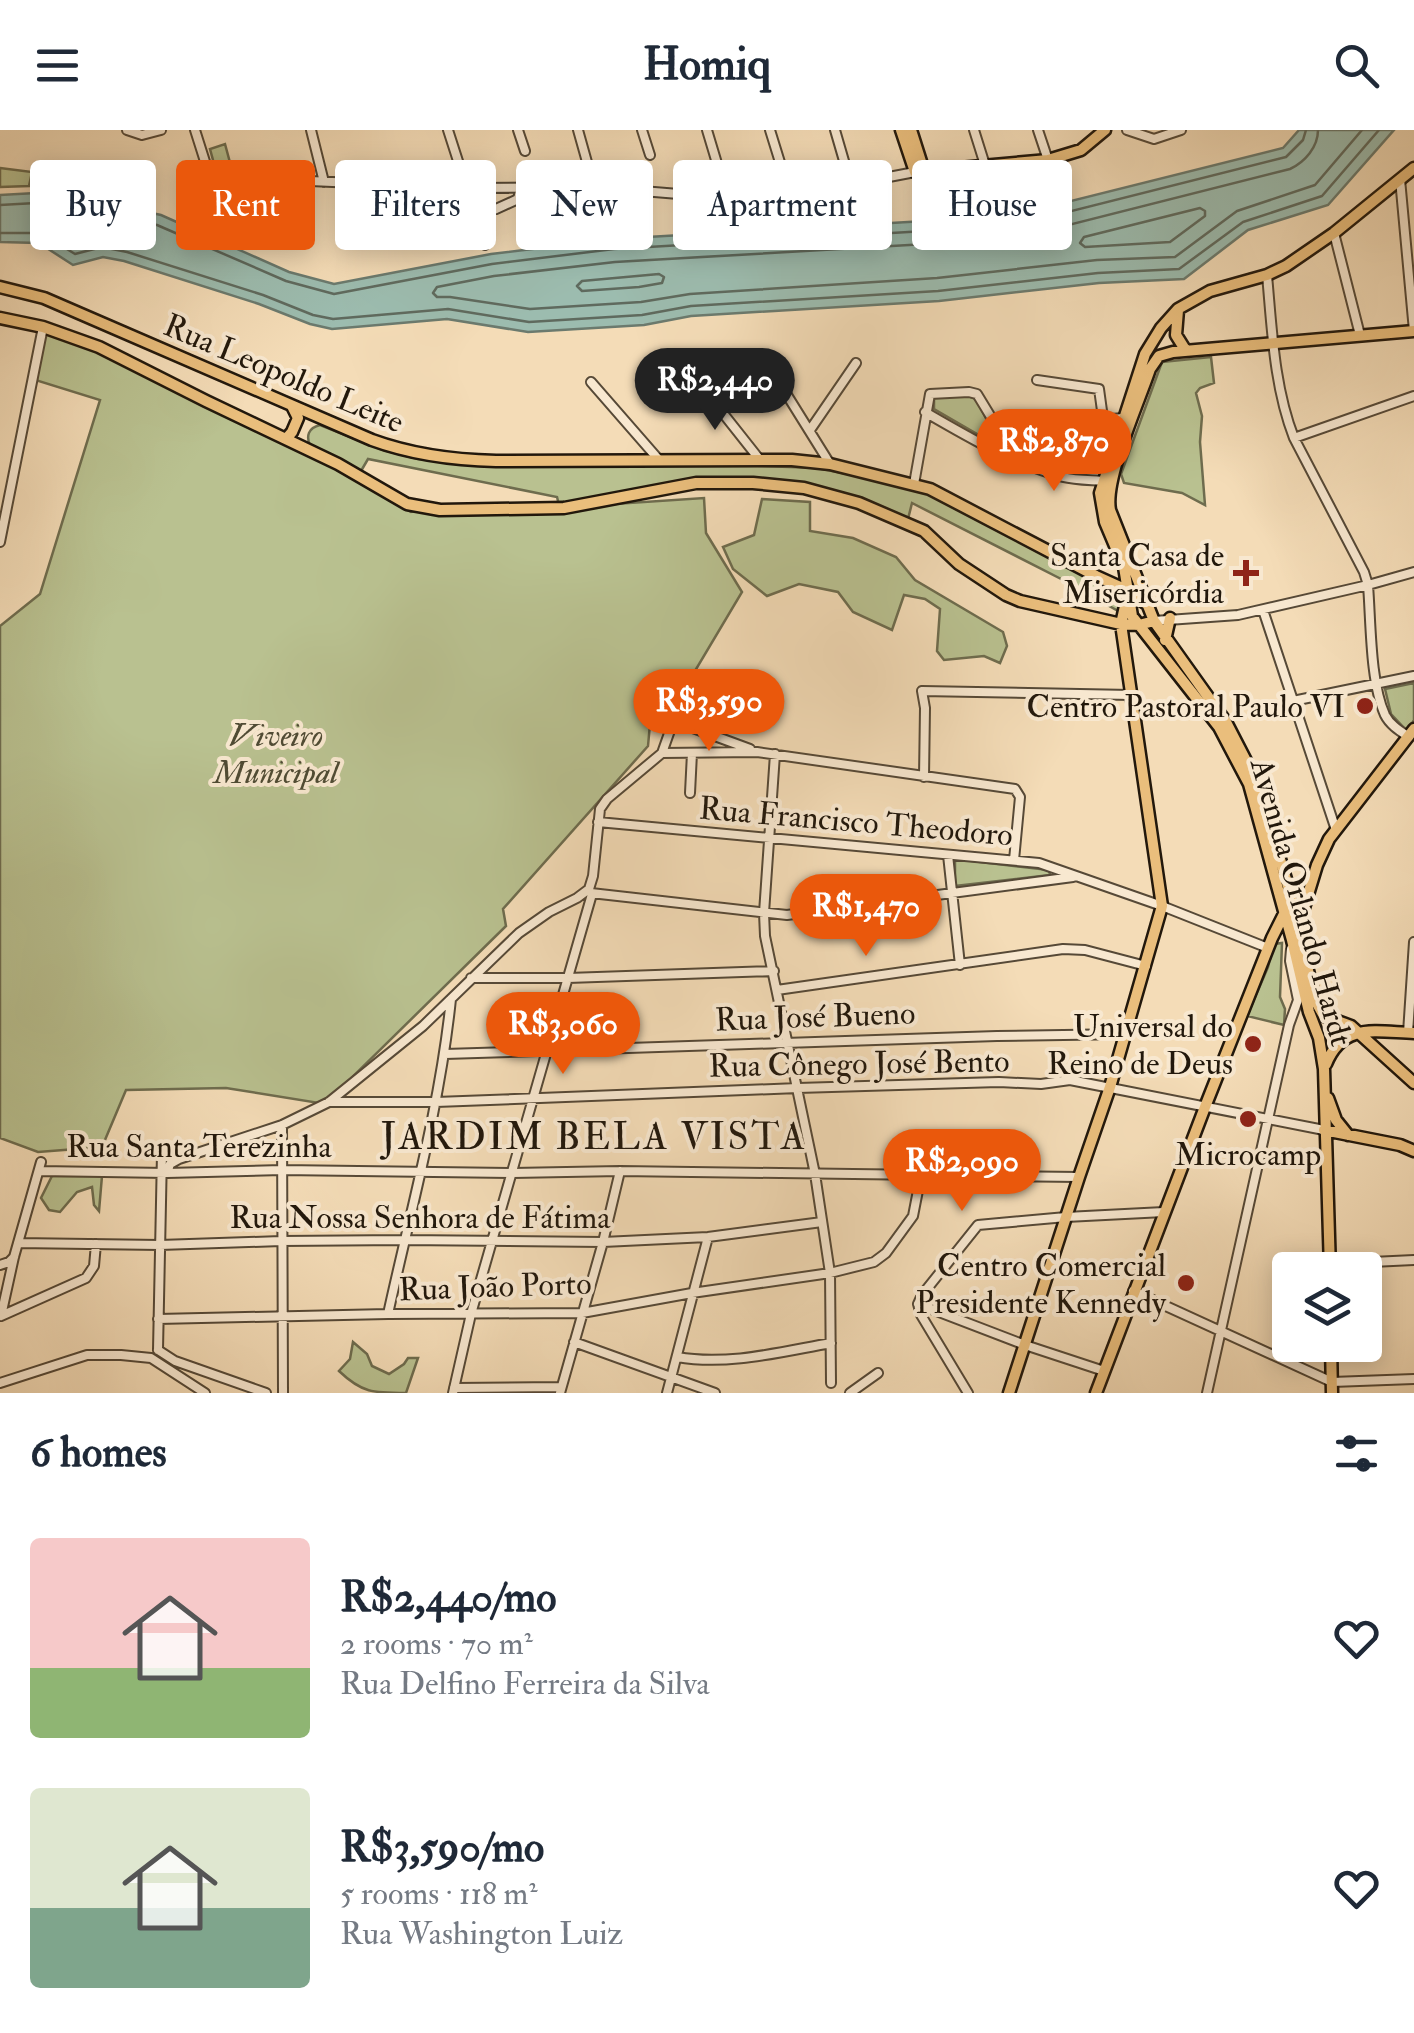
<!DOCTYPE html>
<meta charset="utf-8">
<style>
body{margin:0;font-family:"IM FELL Double Pica",serif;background:#f2f2f3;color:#1f2937;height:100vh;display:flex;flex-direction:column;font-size:38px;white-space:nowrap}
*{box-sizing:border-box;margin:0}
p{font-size:32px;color:#747a83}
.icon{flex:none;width:55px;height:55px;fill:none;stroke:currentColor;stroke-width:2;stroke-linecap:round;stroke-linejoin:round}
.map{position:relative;height:1263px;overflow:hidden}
.side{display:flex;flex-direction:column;background:#fff;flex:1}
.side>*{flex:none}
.guide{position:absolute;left:30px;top:30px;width:1355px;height:90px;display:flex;gap:20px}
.tools{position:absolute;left:1272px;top:1122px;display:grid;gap:20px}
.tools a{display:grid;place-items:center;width:110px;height:110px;border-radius:10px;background:#fff;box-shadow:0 5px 25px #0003;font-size:50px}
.price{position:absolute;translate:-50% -85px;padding:0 22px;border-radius:35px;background:#ea580c;color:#fff;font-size:32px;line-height:65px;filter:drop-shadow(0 2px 5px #0008)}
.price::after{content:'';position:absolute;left:50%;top:60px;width:30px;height:22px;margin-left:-15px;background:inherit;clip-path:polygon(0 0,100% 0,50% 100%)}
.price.active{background:#222;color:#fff}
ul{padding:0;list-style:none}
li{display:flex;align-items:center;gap:30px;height:250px;padding:0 30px}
li span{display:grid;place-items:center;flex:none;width:280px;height:200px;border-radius:10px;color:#555}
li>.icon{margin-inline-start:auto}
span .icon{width:120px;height:120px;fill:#fffc;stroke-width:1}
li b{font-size:42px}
h2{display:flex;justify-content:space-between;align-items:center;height:120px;padding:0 30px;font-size:42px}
.pill{padding:0 35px;border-radius:10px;background:#fff;box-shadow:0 5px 25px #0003;font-size:35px;line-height:90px}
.pill.active{background:#ea580c;color:#fff}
header{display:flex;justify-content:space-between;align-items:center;height:130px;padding:0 30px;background:#fff;font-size:45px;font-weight:700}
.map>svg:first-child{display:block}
.green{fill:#b9c190;stroke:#6e6c4e;stroke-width:2.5}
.water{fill:#9cbcaf;stroke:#6b7a6e;stroke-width:2.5}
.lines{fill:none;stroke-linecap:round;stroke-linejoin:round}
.shore{stroke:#5f6a5e;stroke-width:2.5}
.minor-casing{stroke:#564937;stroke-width:12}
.major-casing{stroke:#22180c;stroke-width:15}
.minor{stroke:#f8e8d0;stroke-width:8}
.major{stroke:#eabe7c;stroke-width:10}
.poi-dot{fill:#8f2418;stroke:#f8e8d0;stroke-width:4}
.labels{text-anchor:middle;stroke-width:8;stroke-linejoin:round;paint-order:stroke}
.street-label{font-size:32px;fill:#22180c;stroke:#f8e8d0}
.poi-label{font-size:32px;fill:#22180c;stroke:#f8e8d0;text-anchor:end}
.park-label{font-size:32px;font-style:italic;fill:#4f4b34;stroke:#f8e8d0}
.quarter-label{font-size:38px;letter-spacing:2.5px;fill:#22180c;stroke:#f8e8d0}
</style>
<header><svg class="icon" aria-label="menu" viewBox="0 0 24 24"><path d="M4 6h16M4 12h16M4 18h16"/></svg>Homiq<svg class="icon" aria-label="search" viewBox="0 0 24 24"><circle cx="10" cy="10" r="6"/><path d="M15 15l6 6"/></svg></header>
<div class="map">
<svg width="1414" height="1263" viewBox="0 0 1414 1263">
<rect width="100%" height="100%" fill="#f4dcb7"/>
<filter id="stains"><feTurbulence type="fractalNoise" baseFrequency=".002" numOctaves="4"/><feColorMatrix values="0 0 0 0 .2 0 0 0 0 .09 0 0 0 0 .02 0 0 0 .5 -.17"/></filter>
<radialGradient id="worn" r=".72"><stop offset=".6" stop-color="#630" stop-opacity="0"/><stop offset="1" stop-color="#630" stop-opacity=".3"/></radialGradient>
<path class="green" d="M225,14L232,40L223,42L216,41L210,19Z
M0,38L32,42L29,56L0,57Z
M43,197L219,278L341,342L411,382L427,378H554L704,368L706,403L742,462L692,546L653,561L648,616L503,779L506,796L325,974L226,958L126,960L102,1017L38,1022L0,1008V496L40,464L100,270L32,249Z
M1211,227L1214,253L1200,258L1196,263L1202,286L1200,312L1205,375L1182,363L1124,353L1121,344L1162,232Z
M968,266L976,269L992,300V305L988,308H984L934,279V267Z
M320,295L383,320L418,329L468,334H710L817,338L898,354L930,361L1120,461V482L1067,452L912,373L908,389L867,371L752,350L559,375L557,367L368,329L361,341L310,316C306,306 308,298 320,295Z
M762,369L810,372V401L853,408L896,427L915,450L1003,502L1007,516L1000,533L984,526L944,530L937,521L940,479L925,469L904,465L892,500L853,482L838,462L799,454L767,466L733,439L723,417L754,405Z
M1414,553V590L1407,601L1391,584L1385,559Z
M955,729L1049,740L1050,745L955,756Z
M1282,813L1280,867L1285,879L1284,895L1247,886L1268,837L1274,814Z
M52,1046H102L99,1081L94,1075L92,1057L77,1062L60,1082L49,1080L41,1068Z
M353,1212L367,1224L372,1236L389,1244L404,1234L408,1228H418L406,1263C373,1263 362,1263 339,1241L350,1229Z"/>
<path class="water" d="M1299,0H1394L1328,75L1248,100L1184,149L1099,153L939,171L691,186L644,195L528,202L447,189L332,199L310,194L259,174L124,131L103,127L73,135L39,113L0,112V65L54,62L161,85L289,142L334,154L491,124L613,109L1011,86L1283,18Z"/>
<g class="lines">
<path class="shore" d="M1318,0C1318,17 1305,32 1290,39L1013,109L615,132L494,146L437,157L433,163L437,167H450L530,179L641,172L690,164L937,148L1097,130L1175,127L1237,81L1315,55L1362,0
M0,75L54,72L157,95L286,151L334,164L492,134L614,119L1012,96L1286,27L1303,10L1306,0
M1200,78L1205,81V86L1170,112L1085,117L1080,113L1084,107Z
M56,86L98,95L102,101L98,104L76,110L51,94L50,88Z
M0,103H41L75,124L102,117L127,122L263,165L313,185L333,189L448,179L529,192L642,185L691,176L938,161L1098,143L1179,139L1243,92L1322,66L1379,0
M659,144L664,147L662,153L639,157L582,161L577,156L582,151Z"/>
<g class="minor-casing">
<path id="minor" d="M127,0L142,5L161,0
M195,0L208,41L218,47L467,58L594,57L763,71L915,42
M311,0L324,52
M448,0L485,115
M518,0L525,21
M578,0L594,57
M642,0L650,25
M707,0L728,70
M770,0L791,68
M835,0L851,55
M974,0L985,35
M1038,0L1048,30
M1127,0L1154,9L1181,0
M1400,49L1414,201
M280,50L295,108
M496,79L518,69L521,57
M1334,103L1360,205
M1267,145C1272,199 1274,257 1294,308L1364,442L1368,455C1371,492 1370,552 1385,585C1390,595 1400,601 1409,607
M1037,250L1099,259L1103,288
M591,252L659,330
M699,253L760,330
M787,265L830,334
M925,282C968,307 1014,334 1063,347C1075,350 1089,350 1102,351
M1042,295L1123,288
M810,300L856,233
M1294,308L1414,266
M914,354L930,264L969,262L977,264L1017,330
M0,412L43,197
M1263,480L1336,700
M1154,491L1238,485L1368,455L1414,442
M1293,571L1414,546
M674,591L750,619
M662,623L757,622L1015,659L1020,667L1014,730
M775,624L764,783L765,806L815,1044L830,1143L831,1253
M924,647L925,578L922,561L1131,565
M690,663L692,623
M598,692L1039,733L1162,776L1268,818
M948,725L960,835
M589,759L593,746L600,679L607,669L662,623L684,561
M591,763L787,785L1073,747
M471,848H568L774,841
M777,860L1063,819L1085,820L1146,836
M1408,903L1414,812
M445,924L997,906L1127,904
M329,972H436L798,958L999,952L1041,954L1070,950L1324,1000
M282,995L283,1263
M40,1041L167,1043L282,1040L513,1043L620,1041L1079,1047
M167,1043L170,1034L179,1029L282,995L329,972L423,896L519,803L549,782L577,768L589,759
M18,1113L160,1115L281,1111L404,1110L603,1112L708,1107L822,1092
M1330,1134L1414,1130
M0,1135L9,1132L14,1127
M1133,1161L1332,1252L1414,1249
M918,1174L922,1165L978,1095L1066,1087L1164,1082
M918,1174L1025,1215L1104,1241
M918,1174L921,1185L968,1263
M388,1184C411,1079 440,976 451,869
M1,1186L14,1127L41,1032
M1,1186L86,1148L94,1136L96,1114
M158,1189L388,1184L582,1183L692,1163L830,1143L874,1132L886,1123L913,1086L921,1045
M574,1212L715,1263
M158,1220L162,1023
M158,1220L175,1231L266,1263
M677,1227C728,1236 780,1222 831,1213
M0,1253L87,1225H121L151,1228L205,1263
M454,1258L561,1257
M453,1263L471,1184L592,764
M560,1263L603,1112L620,1041
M667,1263L708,1107
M850,1263L878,1243
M1207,1263L1289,895L1298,870L1290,831L1291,819"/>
</g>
<g class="major-casing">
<path id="major" d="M901,0L915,42L1048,30L1081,20L1105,0
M911,0L924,41
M0,157L44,168L372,310C413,325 453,330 496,331L792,330L830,334L930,359L1096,446L1127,460L1145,473
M1178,180L1176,205L1186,221
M0,188L43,197L99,217L206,271L338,334L407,374L440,380L564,378L696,353H753L804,358L859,373L924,401L959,434L1006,465L1020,471L1121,494L1139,495L1154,491
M1414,201L1173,222L1159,226L1150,239C1139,272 1104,349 1110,380L1154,491L1226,592L1257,652L1288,756L1315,870L1324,886L1351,896L1414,953
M286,309L292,302L298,288L292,276
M1165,510L1170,488
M1299,794L1317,735L1329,709L1414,599
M1326,934C1343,892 1376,902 1414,903
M1328,968L1336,990L1348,1005
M1324,1000L1400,1015L1414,1021
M1330,1140L1324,939L1319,908L1309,882L1292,810L1249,654L1219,597L1132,486L1124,437L1105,392L1100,363L1145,224L1161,198L1178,179L1210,161L1267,145L1286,136L1334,103L1414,38
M1331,1215L1332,1263
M1009,1263L1079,1047L1110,957L1162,776L1121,494L1127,467
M1096,1263L1205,977L1272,808L1286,780"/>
</g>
<use href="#minor" class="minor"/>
<use href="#major" class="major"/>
</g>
<g class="poi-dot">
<path d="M1241 428h10v10h10v10h-10v10h-10v-10h-10v-10h10z"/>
<circle cx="1365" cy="576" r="10"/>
<circle cx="1253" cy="914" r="10"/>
<circle cx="1248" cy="989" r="10"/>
<circle cx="1186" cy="1153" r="10"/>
</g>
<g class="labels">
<g class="street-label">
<text transform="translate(284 243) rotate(23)" y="11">Rua Leopoldo Leite</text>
<text transform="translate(856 691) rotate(5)" y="11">Rua Francisco Theodoro</text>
<text transform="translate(1302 772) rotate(74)" y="11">Avenida Orlando Hardt</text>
<text transform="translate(815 886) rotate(-2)" y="11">Rua José Bueno</text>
<text transform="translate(859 933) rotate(-1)" y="11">Rua Cônego José Bento</text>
<text x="199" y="1027">Rua Santa Terezinha</text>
<text x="420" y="1098">Rua Nossa Senhora de Fátima</text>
<text transform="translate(495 1156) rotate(-2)" y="11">Rua João Porto</text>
</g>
<g class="poi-label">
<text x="1224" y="436">Santa Casa de<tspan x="1224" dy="37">Misericórdia</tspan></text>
<text x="1345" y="587">Centro Pastoral Paulo VI</text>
<text x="1233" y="907">Universal do<tspan x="1233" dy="37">Reino de Deus</tspan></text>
<text x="1248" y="1035" text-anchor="middle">Microcamp</text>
<text x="1166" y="1146">Centro Comercial<tspan x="1166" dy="37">Presidente Kennedy</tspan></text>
</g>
<g class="park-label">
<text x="276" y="616">Viveiro<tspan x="276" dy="37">Municipal</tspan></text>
</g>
<g class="quarter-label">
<text x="594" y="1019">JARDIM BELA VISTA</text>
</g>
</g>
<rect width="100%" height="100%" filter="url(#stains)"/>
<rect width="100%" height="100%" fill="url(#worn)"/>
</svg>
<div class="tools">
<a><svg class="icon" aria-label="layers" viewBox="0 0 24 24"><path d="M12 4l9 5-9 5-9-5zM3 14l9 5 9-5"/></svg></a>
</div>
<b class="price active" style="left:715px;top:303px">R$2,440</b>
<b class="price" style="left:1054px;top:364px">R$2,870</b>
<b class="price" style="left:709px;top:624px">R$3,590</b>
<b class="price" style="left:866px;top:829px">R$1,470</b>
<b class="price" style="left:563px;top:947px">R$3,060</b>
<b class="price" style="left:962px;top:1084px">R$2,090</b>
<div class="guide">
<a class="pill">Buy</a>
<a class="pill active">Rent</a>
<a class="pill">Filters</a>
<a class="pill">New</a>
<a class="pill">Apartment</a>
<a class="pill">House</a>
</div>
</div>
<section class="side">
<h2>6 homes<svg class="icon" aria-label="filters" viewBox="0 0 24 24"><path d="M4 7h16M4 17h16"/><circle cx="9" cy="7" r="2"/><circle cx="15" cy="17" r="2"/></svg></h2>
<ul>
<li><span style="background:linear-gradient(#f6c9c9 65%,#8fb573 0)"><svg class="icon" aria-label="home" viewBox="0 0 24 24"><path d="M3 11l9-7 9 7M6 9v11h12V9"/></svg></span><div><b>R$2,440/mo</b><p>2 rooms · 70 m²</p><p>Rua Delfino Ferreira da Silva</p></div><svg class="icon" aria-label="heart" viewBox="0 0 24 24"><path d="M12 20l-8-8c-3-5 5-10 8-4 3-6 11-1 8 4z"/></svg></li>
<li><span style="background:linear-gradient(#dfe7d0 60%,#7fa58c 0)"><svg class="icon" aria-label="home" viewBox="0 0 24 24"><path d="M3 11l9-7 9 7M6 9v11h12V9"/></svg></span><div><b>R$3,590/mo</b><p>5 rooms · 118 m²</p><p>Rua Washington Luiz</p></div><svg class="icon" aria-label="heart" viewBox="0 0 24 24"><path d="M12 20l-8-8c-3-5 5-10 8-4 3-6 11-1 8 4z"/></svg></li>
</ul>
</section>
